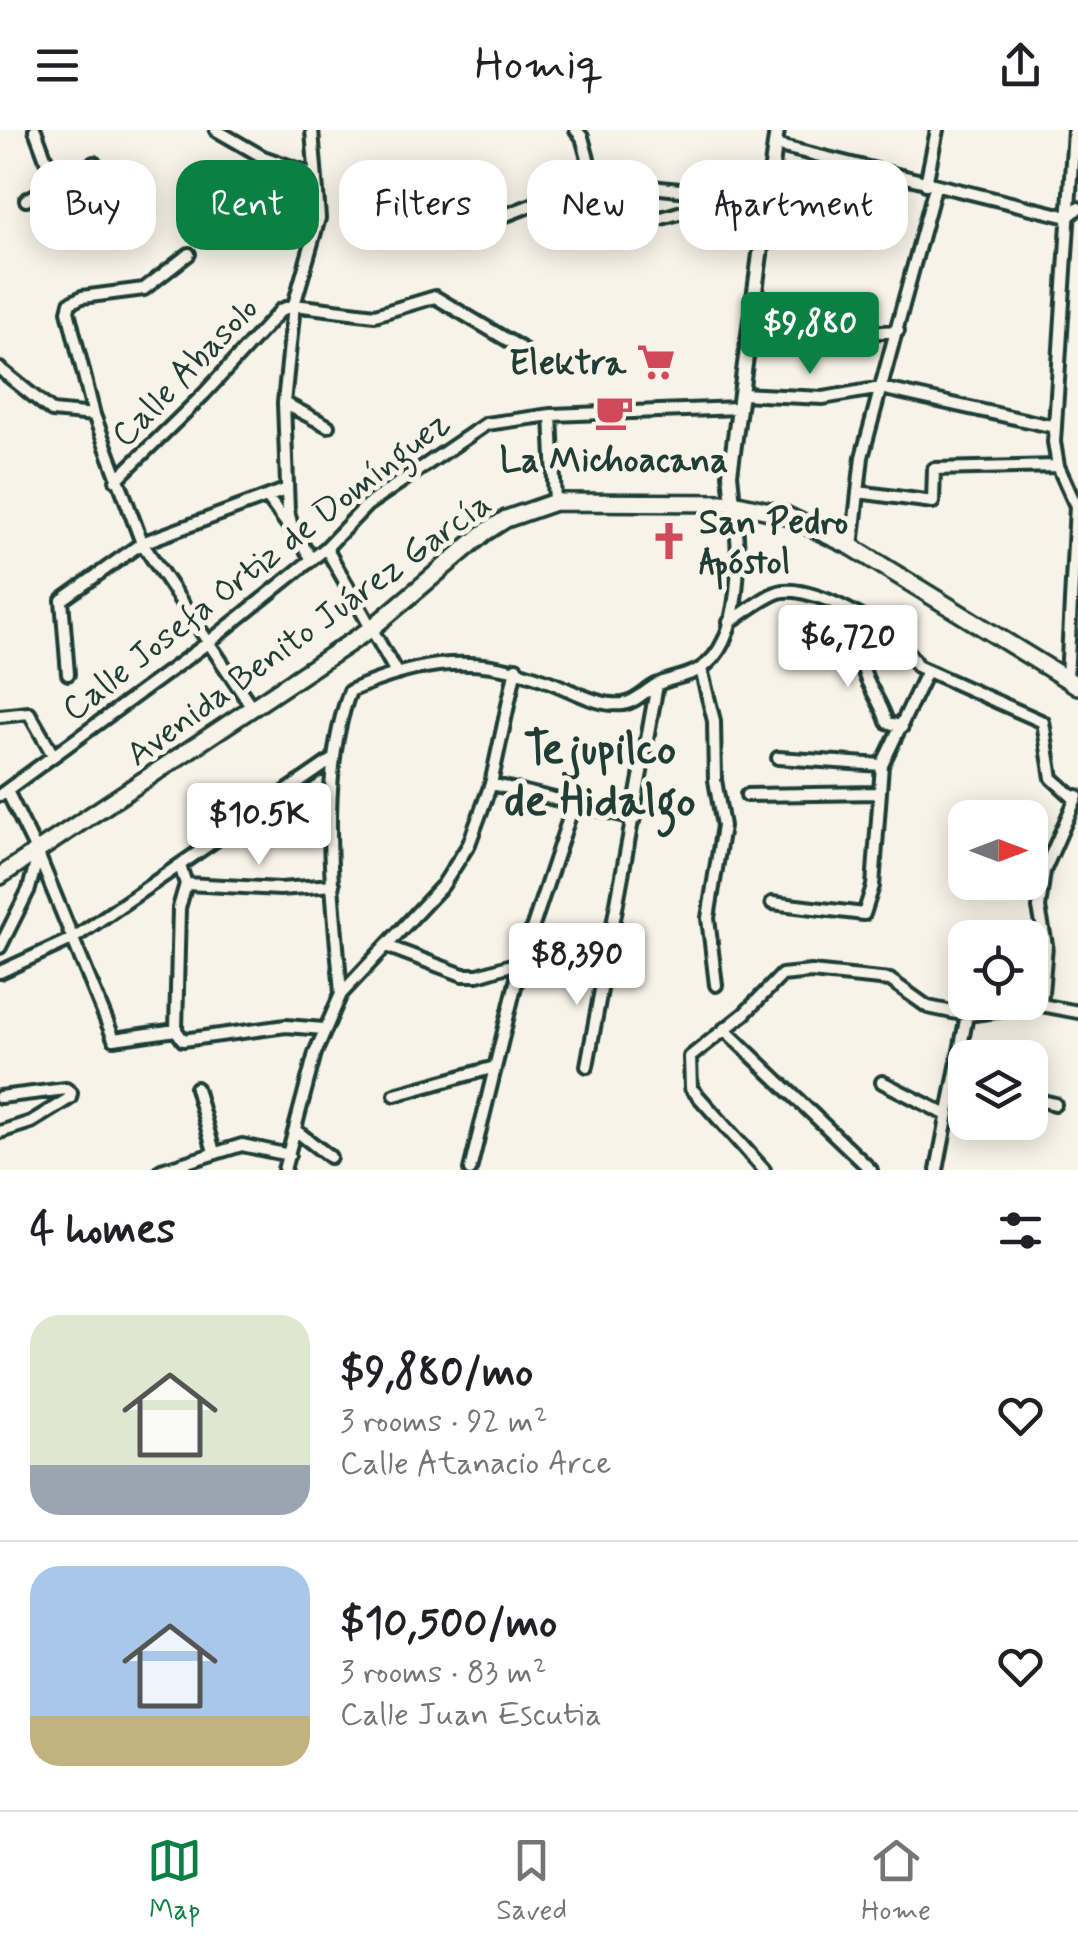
<!DOCTYPE html>
<meta charset="utf-8">
<style>
body{margin:0;font-family:Mynerve,sans-serif;background:#f6f6f6;color:#202124;height:100vh;display:flex;flex-direction:column;font-size:38px;white-space:nowrap}
*{box-sizing:border-box;margin:0}
p{font-size:32px;color:#757577}
.icon{flex:none;width:55px;height:55px;fill:none;stroke:currentColor;stroke-width:2;stroke-linecap:round;stroke-linejoin:round}
.map{position:relative;height:1040px;overflow:hidden}
.sheet{display:flex;flex-direction:column;background:#fff;flex:1}
.sheet>*{flex:none}
.top-card{position:absolute;left:30px;top:30px;width:1020px;height:90px;display:flex;gap:20px}
.needle{width:65px;rotate:90deg}
.fabs{position:absolute;left:948px;top:670px;display:grid;gap:20px}
.fabs a{display:grid;place-items:center;width:100px;height:100px;border-radius:20px;background:#fff;box-shadow:0 5px 25px #0003;font-size:50px}
.price{position:absolute;translate:-50% -85px;padding:0 22px;border-radius:10px;background:#fff;color:#222;font-size:32px;line-height:65px;filter:drop-shadow(0 2px 5px #0008)}
.price::after{content:'';position:absolute;left:50%;top:60px;width:30px;height:22px;margin-left:-15px;background:inherit;clip-path:polygon(0 0,100% 0,50% 100%)}
.price.active{background:#0b8043;color:#fff}
ul{padding:0;list-style:none}
li{display:flex;align-items:center;gap:30px;height:250px;padding:0 30px}
li+li{border-top:2px solid #e0e0e0}
li span{display:grid;place-items:center;flex:none;width:280px;height:200px;border-radius:30px;color:#555}
li>.icon{margin-inline-start:auto}
span .icon{width:120px;height:120px;fill:#fffc;stroke-width:1}
li b{font-size:42px}
h2{display:flex;justify-content:space-between;align-items:center;height:120px;padding:0 30px;font-size:42px}
.chip{padding:0 35px;border-radius:30px;background:#fff;box-shadow:0 5px 25px #0003;font-size:35px;line-height:90px}
.chip.active{background:#0b8043;color:#fff}
header{display:flex;justify-content:space-between;align-items:center;height:130px;padding:0 30px;background:#fff;font-size:45px;font-weight:600}
.tabs{display:flex;justify-content:space-around;align-items:center;height:140px;border-top:2px solid #e0e0e0;background:#fff;font-size:28px;color:#757577}
.tabs a{display:grid;justify-items:center;gap:5px}
.tabs .active{color:#0b8043}
.map>svg:first-child{display:block}
.lines{fill:none;stroke-linecap:round;stroke-linejoin:round}
.minor-casing{stroke:#1f3d34;stroke-width:18}
.tertiary-casing{stroke:#1f3d34;stroke-width:20}
.secondary-casing{stroke:#1f3d34;stroke-width:22}
.minor{stroke:#f7f3e8;stroke-width:10}
.tertiary{stroke:#f7f3e8;stroke-width:12}
.secondary{stroke:#f7f3e8;stroke-width:15}
.labels{text-anchor:middle;stroke-width:10;stroke-linejoin:round;paint-order:stroke}
.poi-label{font-size:35px;font-weight:bold;fill:#1f3d34;stroke:#f7f3e8;text-anchor:end}
.street-label{font-size:35px;fill:#1f3d34;stroke:#f7f3e8}
.district-label{font-size:45px;font-weight:bold;fill:#1f3d34;stroke:#f7f3e8}
</style>
<header><svg class="icon" aria-label="menu" viewBox="0 0 24 24"><path d="M4 6h16M4 12h16M4 18h16"/></svg>Homiq<svg class="icon" aria-label="share" viewBox="0 0 24 24"><path d="M12 15V3M7 8l5-5 5 5M5 13v7h14v-7"/></svg></header>
<div class="map">
<svg width="1078" height="1040" viewBox="0 0 1078 1040">
<rect width="100%" height="100%" fill="#f7f3e8"/>
<filter id="ink" filterUnits="userSpaceOnUse"><feTurbulence type="fractalNoise" baseFrequency=".01" numOctaves="2"/><feDisplacementMap in="SourceGraphic" scale="20" xChannelSelector="R" yChannelSelector="G"/><feConvolveMatrix kernelMatrix="1 2 1 2 8 2 1 2 1" color-interpolation-filters="sRGB"/></filter>
<g filter="url(#ink)">
<g class="lines">
<g class="minor-casing">
<path id="minor" d="M35,0L54,51
M216,0L263,27L312,44
M576,0L582,7L594,51
M775,15L1068,87L1078,78
M926,54L937,0
M26,70L94,33
M641,94L720,71
M462,102L594,51L689,61L720,71L768,76
M189,124L144,159L82,167L70,173L68,181L94,285L142,413L253,579
M294,175L375,185L435,167L521,218
M749,210L898,201
M0,239L52,281L94,285
M741,264L823,268L881,258L1055,297
M284,273L328,296
M551,285L555,372
M116,350L204,264L281,180L294,175
M858,362L933,372L934,339L1058,336
M267,367L290,398
M852,417L862,327L935,57
M326,418L397,544
M310,426L293,401L288,381L284,273L294,175L319,88L312,0
M729,492C744,484 768,463 783,461C818,456 904,505 917,536L1043,592L1052,648L1075,669
M878,500C844,539 876,555 887,592L902,597
M701,539L714,591L715,650L723,696L708,788L716,855
M68,544L62,470L142,413L285,360
M1067,548L1076,376L1058,336L1054,312L1074,0
M0,586L29,583L53,625
M778,628L882,635
M491,654L635,688
M7,661L38,724L114,909L176,900
M0,665L209,512L326,418L367,375L486,294L551,285L739,278
M747,665L878,663
M180,736L186,754L179,778L176,900L183,910L286,896L324,899
M186,754L280,759L333,755
M772,773L864,784L873,756L882,635L927,541
M0,817L29,759L38,725
M389,817L463,845H478L521,832L606,827
M0,842L74,808L333,629
M341,864C334,769 316,651 350,561C421,530 477,523 550,552C572,560 599,577 623,574C636,572 645,561 656,555C670,548 687,547 700,539C744,513 741,416 733,373
M1041,875L1046,815L1039,778L1044,741L1077,666
M724,899L871,1040
M587,936L657,555
M882,952L945,984
M196,958L214,1022
M395,965L495,937
M0,967L66,959L71,963L70,968L31,992L0,1002
M1030,968L1055,974
M295,1000L330,1027
M161,1040L242,1015L289,1025
M284,1040L315,923L341,864L443,755L469,714L491,654L516,538
M470,1040L521,832L573,676
M764,1040L691,958L690,927L744,884L782,845L811,842L890,850L928,877L967,885L1041,875L1078,882
M937,1040L967,885"/>
</g>
<g class="tertiary-casing">
<path id="tertiary" d="M733,373L730,344L777,0"/>
</g>
<g class="secondary-casing">
<path id="secondary" d="M0,746L372,498L484,403L506,389L555,372L733,373L783,384L852,417L1078,556"/>
</g>
<use href="#minor" class="minor"/>
<use href="#tertiary" class="tertiary"/>
<use href="#secondary" class="secondary"/>
</g>
</g>
<defs>
<g id="supermarket-bare" transform="scale(3)"><path d="M-6-5.5h2.5l.6 2H6L4.5 2H-2.5L-4.4-4H-6ZM-1.5 3.2a1.3 1.3 0 1 0 .1 0ZM3 3.2a1.3 1.3 0 1 0 .1 0Z" fill="#d1495b" stroke="#f7f3e8" stroke-width="2.5" paint-order="stroke"/></g>
<g id="cafe-bare" transform="scale(3)"><path d="M-5.5-4.5H6V0H3Q3 3.5 0 3.5H-2.5Q-5.5 3.5-5.5 0ZM3-3.2v2h1.7v-2ZM-6 4.5H4V6H-6Z" fill="#d1495b" stroke="#f7f3e8" stroke-width="2.5" paint-order="stroke"/></g>
<g id="church-bare" transform="scale(3)"><path d="M-1.2-6h2.4v3.5h3.3v2.4h-3.3V6h-2.4V-.1h-3.3v-2.4h3.3Z" fill="#d1495b" stroke="#f7f3e8" stroke-width="2.5" paint-order="stroke"/></g>
</defs>
<g fill-rule="evenodd">
<use href="#supermarket-bare" x="656" y="232"/>
<use href="#cafe-bare" x="614" y="282"/>
<use href="#church-bare" x="669" y="411"/>
</g>
<g class="labels">
<g class="poi-label">
<text x="626" y="244">Elektra</text>
<text x="614" y="341" text-anchor="middle">La Michoacana</text>
<text x="699" y="403" text-anchor="start">San Pedro<tspan x="699" dy="40">Apóstol</tspan></text>
</g>
<g class="street-label">
<text transform="translate(184 241) rotate(-46)" y="12">Calle Abasolo</text>
<text transform="translate(255 435) rotate(-38)" y="12">Calle Josefa Ortiz de Domínguez</text>
<text transform="translate(308 498) rotate(-36)" y="12">Avenida Benito Juárez García</text>
</g>
<g class="district-label">
<text x="600" y="633">Tejupilco<tspan x="600" dy="52">de Hidalgo</tspan></text>
</g>
</g>
</svg>
<div class="fabs">
<a><svg class="needle" viewBox="-14 -14 28 28"><path d="M0-13l5 13h-10z" fill="#e53935"/><path d="M0 13l5-13h-10z" fill="#757577"/></svg></a>
<a><svg class="icon" aria-label="locate" viewBox="0 0 24 24"><circle cx="12" cy="12" r="6"/><path d="M12 2v4M12 18v4M2 12h4M18 12h4"/></svg></a>
<a><svg class="icon" aria-label="layers" viewBox="0 0 24 24"><path d="M12 4l9 5-9 5-9-5zM3 14l9 5 9-5"/></svg></a>
</div>
<b class="price active" style="left:810px;top:247px">$9,880</b>
<b class="price" style="left:848px;top:560px">$6,720</b>
<b class="price" style="left:259px;top:738px">$10.5K</b>
<b class="price" style="left:577px;top:878px">$8,390</b>
<div class="top-card">
<a class="chip">Buy</a>
<a class="chip active">Rent</a>
<a class="chip">Filters</a>
<a class="chip">New</a>
<a class="chip">Apartment</a>
</div>
</div>
<section class="sheet">
<h2>4 homes<svg class="icon" aria-label="filters" viewBox="0 0 24 24"><path d="M4 7h16M4 17h16"/><circle cx="9" cy="7" r="2"/><circle cx="15" cy="17" r="2"/></svg></h2>
<ul>
<li><span style="background:linear-gradient(#dfe7d0 75%,#9aa5b1 0)"><svg class="icon" aria-label="home" viewBox="0 0 24 24"><path d="M3 11l9-7 9 7M6 9v11h12V9"/></svg></span><div><b>$9,880/mo</b><p>3 rooms · 92 m²</p><p>Calle Atanacio Arce</p></div><svg class="icon" aria-label="heart" viewBox="0 0 24 24"><path d="M12 20l-8-8c-3-5 5-10 8-4 3-6 11-1 8 4z"/></svg></li>
<li><span style="background:linear-gradient(#a9c7e8 75%,#c2b280 0)"><svg class="icon" aria-label="home" viewBox="0 0 24 24"><path d="M3 11l9-7 9 7M6 9v11h12V9"/></svg></span><div><b>$10,500/mo</b><p>3 rooms · 83 m²</p><p>Calle Juan Escutia</p></div><svg class="icon" aria-label="heart" viewBox="0 0 24 24"><path d="M12 20l-8-8c-3-5 5-10 8-4 3-6 11-1 8 4z"/></svg></li>
</ul>
</section>
<nav class="tabs">
<a class="active"><svg class="icon" aria-label="map" viewBox="0 0 24 24"><path d="M3 6l6-2 6 2 6-2v14l-6 2-6-2-6 2zM9 4v14M15 6v14"/></svg>Map</a>
<a><svg class="icon" aria-label="saved" viewBox="0 0 24 24"><path d="M7 4h10v16l-5-4-5 4z"/></svg>Saved</a>
<a><svg class="icon" aria-label="home" viewBox="0 0 24 24"><path d="M3 11l9-7 9 7M6 9v11h12V9"/></svg>Home</a>
</nav>
